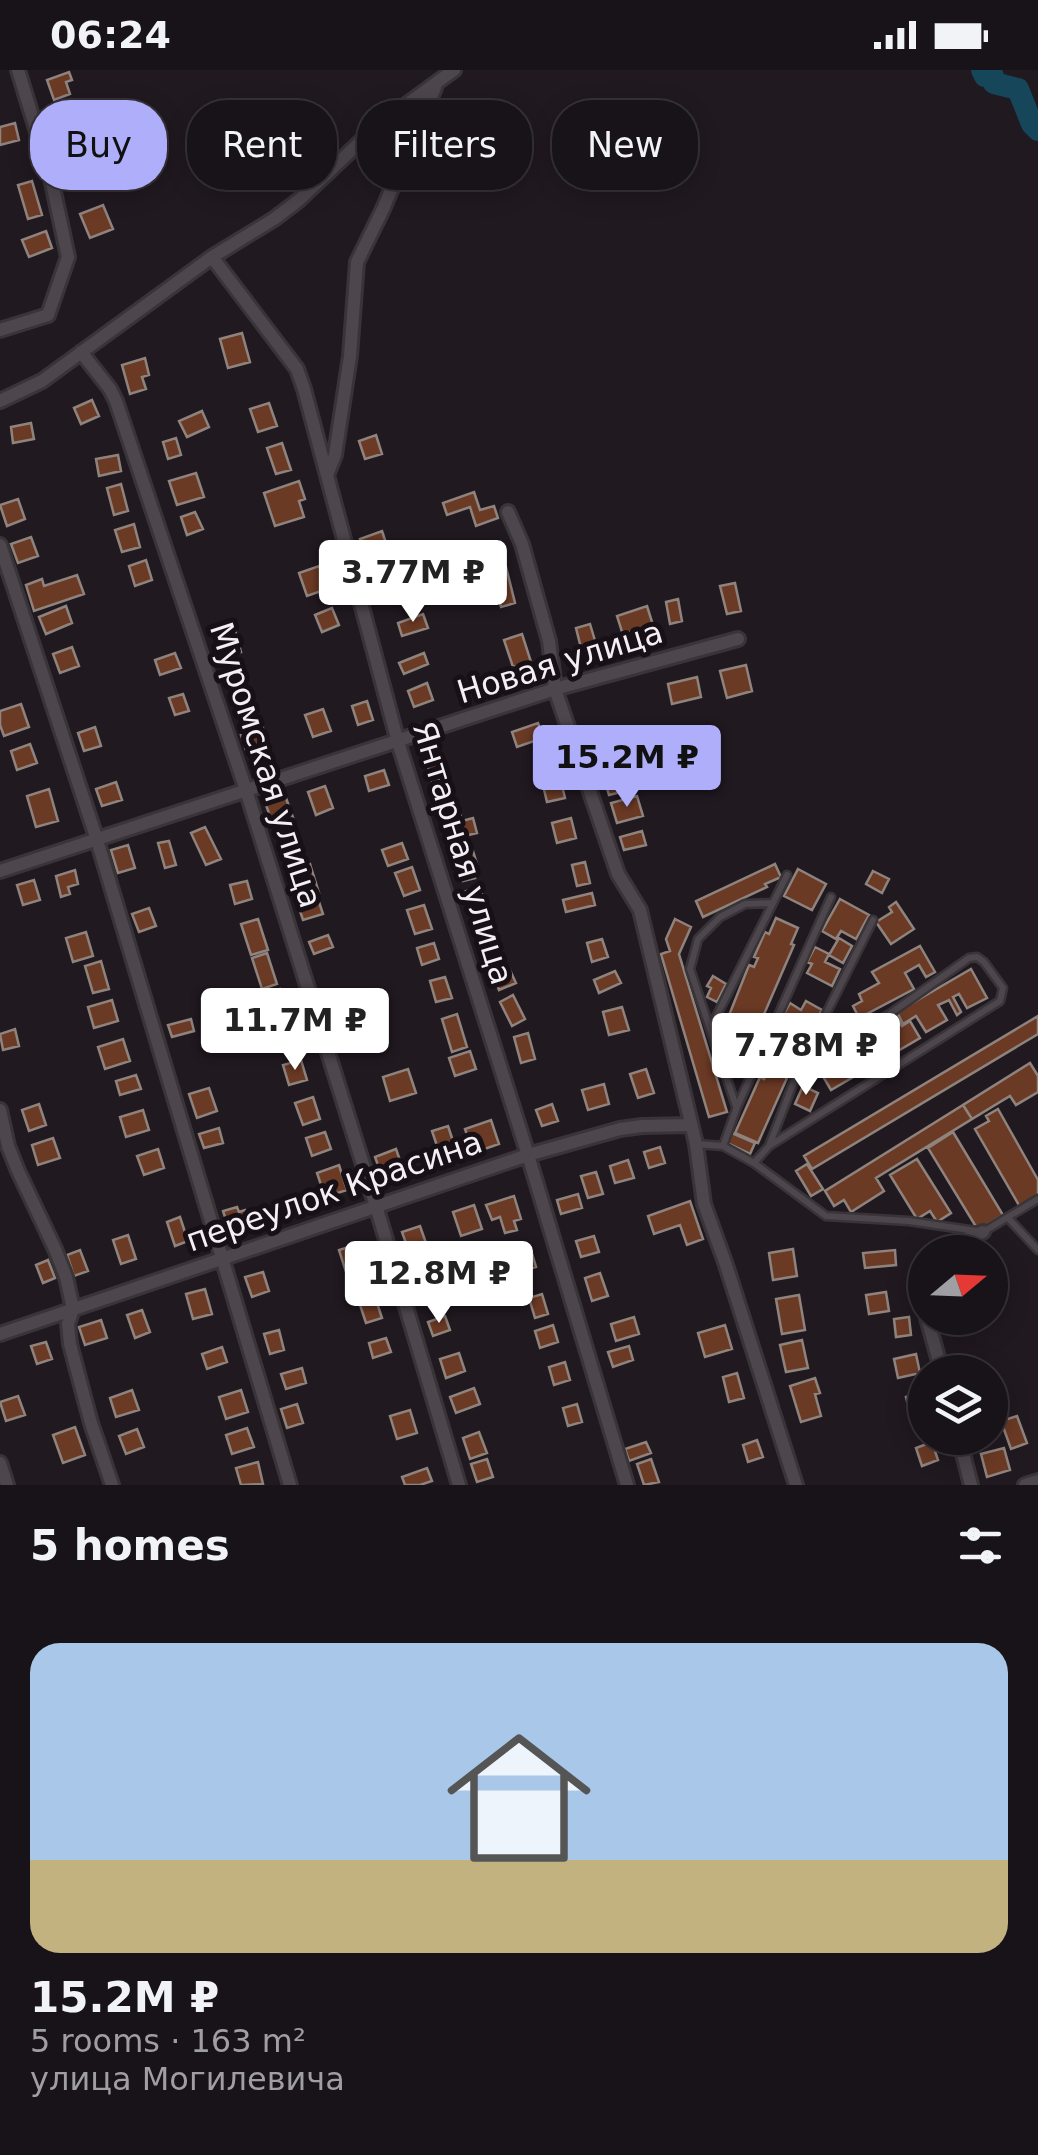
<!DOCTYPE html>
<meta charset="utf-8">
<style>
body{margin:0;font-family:"DejaVu Sans",sans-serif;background:#252025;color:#f1f3f6;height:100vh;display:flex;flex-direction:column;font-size:38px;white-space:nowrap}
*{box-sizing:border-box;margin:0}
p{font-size:32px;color:#9f9ea2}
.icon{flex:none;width:55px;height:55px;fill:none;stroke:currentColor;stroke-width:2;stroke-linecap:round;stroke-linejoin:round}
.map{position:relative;height:1415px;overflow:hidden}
.sheet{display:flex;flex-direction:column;background:#181318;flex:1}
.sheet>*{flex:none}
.guide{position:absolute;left:30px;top:30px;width:980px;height:90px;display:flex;gap:20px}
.needle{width:65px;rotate:71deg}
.buttons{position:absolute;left:908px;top:1165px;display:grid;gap:20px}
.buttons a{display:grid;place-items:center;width:100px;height:100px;border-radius:50%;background:#181318;box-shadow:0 5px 25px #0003,0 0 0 2px #363237;font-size:50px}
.price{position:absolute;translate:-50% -85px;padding:0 22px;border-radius:10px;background:#fff;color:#222;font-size:32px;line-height:65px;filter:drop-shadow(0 2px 5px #0008)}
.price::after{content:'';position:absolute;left:50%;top:60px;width:30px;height:22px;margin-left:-15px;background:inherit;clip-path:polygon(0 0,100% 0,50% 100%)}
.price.selected{background:#afaefa;color:#111}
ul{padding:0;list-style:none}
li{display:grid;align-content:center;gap:20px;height:530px;padding:0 30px}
li span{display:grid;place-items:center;height:310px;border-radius:30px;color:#555}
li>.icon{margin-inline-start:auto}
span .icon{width:180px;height:180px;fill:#fffc;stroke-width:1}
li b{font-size:42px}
h2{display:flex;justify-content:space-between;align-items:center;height:120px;padding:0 30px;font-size:42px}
.pill{padding:0 35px;border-radius:40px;background:#181318;box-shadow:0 5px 25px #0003,0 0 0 2px #363237;font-size:35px;line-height:90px}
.pill.selected{background:#afaefa;color:#111}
.status{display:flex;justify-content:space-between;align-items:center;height:70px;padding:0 50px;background:#181318;direction:ltr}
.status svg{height:28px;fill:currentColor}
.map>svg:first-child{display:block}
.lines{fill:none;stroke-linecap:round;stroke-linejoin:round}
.river{stroke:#16465a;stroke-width:22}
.building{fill:#6b3a25;stroke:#8f837e;stroke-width:2.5}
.service-casing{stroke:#383438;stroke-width:11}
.minor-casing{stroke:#383438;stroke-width:18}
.service{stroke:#4d464d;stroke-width:6}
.minor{stroke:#4d464d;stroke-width:12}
.labels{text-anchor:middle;stroke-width:10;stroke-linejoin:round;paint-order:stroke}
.street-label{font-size:32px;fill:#f4eff4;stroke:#171016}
</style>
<div class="status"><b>06:24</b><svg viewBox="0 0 49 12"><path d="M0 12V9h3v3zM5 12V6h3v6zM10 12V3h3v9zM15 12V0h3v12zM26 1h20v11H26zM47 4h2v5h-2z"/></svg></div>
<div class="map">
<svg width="1038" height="1415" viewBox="0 0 1038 1415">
<rect width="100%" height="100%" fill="#201920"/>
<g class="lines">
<path class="river" d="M982,0L985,6H993L994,13L1018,19L1032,54L1038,60"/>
</g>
<path class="building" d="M69,2L72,10L66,12L70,24L54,30L47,10Z
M74,44L79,61L65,66L59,49Z
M15,53L19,70L0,75V57Z
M101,61L105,76L92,80L101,108L79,114L66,72Z
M32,111L42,145L28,149L18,115Z
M103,135L113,159L90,168L80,144Z
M46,161L52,178L29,187L22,170Z
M242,263L250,292L228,298L220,269Z
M145,288L149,305L142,307L146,319L130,324L122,295Z
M92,330L99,346L81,354L74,338Z
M269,333L277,356L258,362L250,339Z
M202,341L209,357L187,367L179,351Z
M31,353L34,369L13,373L11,357Z
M376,365L382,384L365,389L359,371Z
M176,368L181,385L168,389L163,372Z
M282,373L291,400L276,404L267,378Z
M118,385L121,401L99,406L96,389Z
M196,403L204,427L177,435L169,411Z
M299,411L305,429L299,431L304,447L275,456L264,423Z
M121,414L128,441L114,445L107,418Z
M474,422L480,440L494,436L498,448L476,456L470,437L447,445L443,433Z
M18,429L25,449L7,456L0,435Z
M195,442L203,459L187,465L181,447Z
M134,454L140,477L122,482L115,460Z
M382,461L386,473L380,475V483L366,488L360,469Z
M31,467L38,486L18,493L11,474Z
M146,490L152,510L135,516L129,496Z
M319,496L327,519L307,526L299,503Z
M506,497L515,533L501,537L492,500Z
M386,500L391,516L377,520L372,504Z
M77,505L84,524L34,541L26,515L42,509L44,516Z
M735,513L741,541L727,544L720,516Z
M678,529L682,551L670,554L666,532Z
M66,536L72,553L46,564L39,547Z
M647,536L653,555L623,565L617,546Z
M332,538L339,555L322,562L315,545Z
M423,544L428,558L402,566L398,553Z
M590,554L596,574L581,578L576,558Z
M234,556L241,582L225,586L218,560Z
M522,564L531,592L513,597L504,570Z
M72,577L79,596L60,603L53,584Z
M175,583L181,598L160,605L155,590Z
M424,583L428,594L404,604L399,593Z
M746,595L752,621L727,628L720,601Z
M697,607L701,627L672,634L668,614Z
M427,613L433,630L414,637L408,621Z
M183,624L189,641L175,645L169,628Z
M251,627L256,642L237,647L233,632Z
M367,631L373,650L358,655L352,636Z
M21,634L29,657L4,666L0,655V641Z
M323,639L331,661L313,667L305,645Z
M538,653L543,668L517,677L512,662Z
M95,657L101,676L84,681L78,663Z
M263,658L270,679L248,686L241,665Z
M613,664L617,679L593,685L588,669Z
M30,674L37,693L17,700L11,681Z
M439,682L446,709L432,712L425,685Z
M624,688L628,704L620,706L625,721L609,725L600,694Z
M384,700L389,715L369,721L365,706Z
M560,707L565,728L547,732L542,711Z
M116,712L122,730L102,736L96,719Z
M325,716L333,738L316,745L308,722Z
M49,719L58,751L36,757L27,726Z
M637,726L643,746L617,753L611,733Z
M286,728L295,753L275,760L266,735Z
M460,743L462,751L473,748L477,763L451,769L445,746Z
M571,748L576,768L557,773L552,753Z
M205,757L221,789L206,795L191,763Z
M642,761L646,775L624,780L620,767Z
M169,771L176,795L165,798L158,773Z
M402,773L408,789L388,796L382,780Z
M128,775L135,798L118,803L111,780Z
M473,781L477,794L471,796L475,808L463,811L455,786Z
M585,792L590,813L577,816L572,795Z
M310,794L319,823L298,830L289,801Z
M775,794L781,807L765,814L767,817L703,847L696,831Z
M412,797L420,820L404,826L395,803Z
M798,799L826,814L812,840L784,826Z
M75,800L78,814L68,817L70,824L61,827L56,806Z
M873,801L889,809L882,823L866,814Z
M34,810L40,830L23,835L17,815Z
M247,811L252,829L235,834L230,815Z
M480,817L486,838L472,842L466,821Z
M592,823L595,835L566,842L563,830Z
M318,829L323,844L303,850L298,835Z
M840,829L869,845L856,869L841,861L836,869L822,861Z
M896,832L914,859L891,874L876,852L892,842L889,837Z
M424,835L432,859L415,864L407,840Z
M149,838L156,856L139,862L132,844Z
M776,848L798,858L791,874L794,875L755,965L726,953L749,895L754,897L758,888L754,887L765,862L769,864Z
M258,849L268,880L251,885L241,854Z
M675,849L691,857L679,884L727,1042L709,1047L661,884L670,881L666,869Z
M86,862L93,886L73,892L66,868Z
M328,865L333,877L314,884L309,872Z
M839,868L852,876L843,893L829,885Z
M602,869L608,887L592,892L587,873Z
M434,873L439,889L422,895L417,878Z
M920,876L935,902L926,907L919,895L905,903L914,919L859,948L853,936L862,931L859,924L879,913L872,902Z
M815,877L829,884L825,892L840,899L832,916L807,903L812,894L807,892Z
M267,883L277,914L262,919L252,888Z
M101,891L109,919L93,923L85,896Z
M509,898L516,913L499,920L493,904Z
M971,899L987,928L967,938L959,924L953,927L961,942L957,945L949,930L938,935L947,950L926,962L916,946L903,954L897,942Z
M615,901L621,913L599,923L594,910Z
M713,906L726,914L717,932L707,927L711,918L707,916Z
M445,907L452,928L436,932L430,911Z
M280,919L288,945L274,950L267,930L261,932L259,925Z
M513,925L525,949L512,956L500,932Z
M112,930L118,951L94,958L88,937Z
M806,931L822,940L791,991L773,980L780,968L772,964L790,933L801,940Z
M351,936L358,956L339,963L331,944Z
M622,937L629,960L609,965L603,942Z
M457,944L467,977L452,982L442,949Z
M894,944L902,956L910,951L920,968L831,1020L818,998L850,979L846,972Z
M1038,946V964L812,1099L804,1086Z
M191,949L194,961L172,967L168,955Z
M290,955L295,970L279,976L274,961Z
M15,959L19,976L3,980L0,964Z
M528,963L535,989L521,993L514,967Z
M123,969L130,991L105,999L98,977Z
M470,981L476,999L455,1006L449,988Z
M301,990L307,1010L289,1015L283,995Z
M1030,993L1038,1006V1022L1016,1035L1010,1026L972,1049L963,1035Z
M408,999L416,1023L390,1031L383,1007Z
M646,999L654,1023L638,1028L630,1004Z
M769,999L787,1008L758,1073L735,1063L760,1007L764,1009Z
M136,1005L141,1019L120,1025L116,1011Z
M604,1014L609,1034L588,1040L582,1020Z
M803,1016L818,1023L810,1041L795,1034Z
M209,1018L217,1041L197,1048L189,1024Z
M313,1027L320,1049L303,1055L295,1033Z
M39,1034L46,1055L29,1061L22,1040Z
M552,1034L558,1051L542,1056L536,1040Z
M963,1035L972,1049L876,1108L884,1121L851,1142L844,1130L834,1136L825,1121Z
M998,1039L1038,1110V1126L1020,1137L975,1059L989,1051L986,1046Z
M143,1040L149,1060L126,1067L120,1047Z
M491,1050L499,1074L473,1083L465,1059Z
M448,1056L456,1080L440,1085L432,1061Z
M219,1058L223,1073L204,1078L199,1064Z
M325,1062L331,1079L312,1086L306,1068Z
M953,1062L1003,1145L978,1160L928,1078Z
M732,1063L755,1073L750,1084L727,1073Z
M53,1068L60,1088L38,1095L32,1075Z
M660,1077L665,1093L649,1098L644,1082Z
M158,1079L164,1098L144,1105L137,1086Z
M396,1079L404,1102L383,1109L375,1087Z
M917,1089L951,1143L937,1152L930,1141L917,1149L890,1105Z
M628,1090L634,1108L615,1113L610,1096Z
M807,1094L823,1119L811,1126L796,1101Z
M339,1095L347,1120L325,1127L317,1103Z
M596,1102L603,1124L588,1128L581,1106Z
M578,1124L582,1138L561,1144L557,1130Z
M514,1126L521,1149L514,1151L517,1160L505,1163L500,1147L492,1150L486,1135Z
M690,1131L703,1169L687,1175L680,1155L654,1164L648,1146Z
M474,1135L482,1159L461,1166L453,1142Z
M237,1137L239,1142L245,1140L249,1152L229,1159L223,1141Z
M180,1147L188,1171L175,1176L167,1152Z
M420,1156L426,1173L408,1179L402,1162Z
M128,1165L136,1189L121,1194L113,1170Z
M594,1166L599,1182L581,1187L576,1171Z
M358,1174L367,1202L348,1208L339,1180Z
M793,1179L797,1206L773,1210L769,1183Z
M80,1180L88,1201L74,1206L67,1185Z
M531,1180L536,1197L522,1201L517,1184Z
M895,1180L896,1195L865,1198L863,1183Z
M48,1190L55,1208L43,1213L36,1195Z
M263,1202L269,1221L252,1227L245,1207Z
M600,1203L608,1226L592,1231L585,1208Z
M432,1212L437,1229L419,1234L414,1217Z
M205,1219L212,1244L193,1249L186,1224Z
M886,1222L889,1241L869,1244L866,1225Z
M542,1224L548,1244L535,1248L529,1228Z
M799,1225L805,1260L782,1264L776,1229Z
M376,1230L382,1248L366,1253L360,1235Z
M142,1240L150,1262L135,1268L127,1245Z
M445,1246L450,1260L433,1266L428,1252Z
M634,1247L639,1264L616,1271L611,1254Z
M909,1247L911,1265L896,1267L894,1249Z
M101,1250L107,1268L85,1275L79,1257Z
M553,1255L558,1272L540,1278L535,1261Z
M725,1255L732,1279L705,1287L698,1263Z
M279,1260L284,1280L270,1284L264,1264Z
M386,1268L391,1282L373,1288L369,1273Z
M802,1270L808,1298L786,1302L780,1275Z
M46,1272L52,1289L37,1294L31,1276Z
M629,1276L633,1290L613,1297L608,1282Z
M222,1277L227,1292L207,1299L202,1284Z
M459,1283L465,1301L446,1308L440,1289Z
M916,1284L920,1303L898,1308L894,1289Z
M565,1292L570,1310L554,1315L549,1297Z
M302,1298L306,1313L286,1319L281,1304Z
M737,1303L744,1328L729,1332L723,1307Z
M815,1308L820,1323L815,1324L821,1346L801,1352L790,1316Z
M474,1318L480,1334L456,1343L450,1327Z
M132,1320L139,1340L116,1347L110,1328Z
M241,1320L248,1342L226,1349L219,1327Z
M925,1322V1345L911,1348L906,1327Z
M18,1326L25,1345L6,1351L0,1332Z
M297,1334L303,1353L287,1358L281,1339Z
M577,1334L582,1352L568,1356L563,1338Z
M410,1340L417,1363L397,1369L390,1346Z
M1017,1346L1027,1373L1011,1379L1001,1351Z
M75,1357L85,1385L63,1393L53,1365Z
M247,1358L254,1377L232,1384L226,1365Z
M137,1359L144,1377L126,1384L119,1366Z
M479,1362L487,1383L470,1389L463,1368Z
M757,1370L763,1387L748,1392L743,1375Z
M646,1372L651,1383L629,1391L625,1379Z
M932,1372L938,1390L922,1396L916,1378Z
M1004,1378L1010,1400L987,1407L981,1384Z
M487,1389L493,1407L477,1412L471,1394Z
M651,1389L659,1412L644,1415L637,1394Z
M258,1392L263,1414L241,1415L236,1398Z
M427,1398L432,1411L420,1415H405L402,1407Z"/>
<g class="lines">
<g class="service-casing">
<path id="service" d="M711,957L787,805
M736,1036L690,899L698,869L720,847L745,834L773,833
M696,1074L723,1076L754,1093L826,1146L909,1151L983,1162L1038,1129
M723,1076L737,1037L831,827
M769,1076L1000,931L1003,918L984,892L977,887L969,888L891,943L800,996
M754,1093L769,1076L800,996L873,850
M1008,1148L1038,1180"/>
</g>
<g class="minor-casing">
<path id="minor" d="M212,187L297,299L304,319L398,672L528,1085L627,1415
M0,260L48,245L68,187L51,108L18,0
M81,282L110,319L116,331L246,720L376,1136L459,1415
M0,331L42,311L212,187L274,149L299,130L377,56L454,0
M327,405L335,385L350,286L357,192L383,139L435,18
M508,442L522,474L549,571L555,619L618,804L640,840L696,1074L704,1134L726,1195L796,1415
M0,475L97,770L290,1415
M0,801L555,619L738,569
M0,1040L8,1076L18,1101L55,1179L66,1207L73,1239L68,1254L70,1274L91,1353L112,1415
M933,1182L983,1162
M925,1191L917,1207L925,1238
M927,1248L942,1302
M0,1264L528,1085L620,1059L642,1056L691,1055
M959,1368L971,1415
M0,1393L7,1415
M1025,1415L1038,1411"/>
</g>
<use href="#service" class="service"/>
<use href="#minor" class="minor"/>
</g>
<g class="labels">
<g class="street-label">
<text transform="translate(560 592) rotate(-17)" y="11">Новая улица</text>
<text transform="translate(266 695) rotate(72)" y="11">Муромская улица</text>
<text transform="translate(463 783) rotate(73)" y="11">Янтарная улица</text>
<text transform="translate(334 1121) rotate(-19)" y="11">переулок Красина</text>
</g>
</g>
</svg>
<div class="buttons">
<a><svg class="needle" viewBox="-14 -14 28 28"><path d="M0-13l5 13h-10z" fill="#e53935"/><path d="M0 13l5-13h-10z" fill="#9f9ea2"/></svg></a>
<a><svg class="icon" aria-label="layers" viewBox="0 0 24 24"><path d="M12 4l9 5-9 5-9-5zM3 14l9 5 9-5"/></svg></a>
</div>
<b class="price" style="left:413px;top:555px">3.77M ₽</b>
<b class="price selected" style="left:627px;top:740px">15.2M ₽</b>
<b class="price" style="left:295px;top:1003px">11.7M ₽</b>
<b class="price" style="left:806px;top:1028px">7.78M ₽</b>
<b class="price" style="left:439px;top:1256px">12.8M ₽</b>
<div class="guide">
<a class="pill selected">Buy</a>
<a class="pill">Rent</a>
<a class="pill">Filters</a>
<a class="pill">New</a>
</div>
</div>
<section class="sheet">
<h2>5 homes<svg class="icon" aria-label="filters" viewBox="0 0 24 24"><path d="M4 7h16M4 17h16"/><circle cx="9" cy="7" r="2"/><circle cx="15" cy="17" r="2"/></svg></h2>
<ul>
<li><span style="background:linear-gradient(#a9c7e8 70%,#c2b280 0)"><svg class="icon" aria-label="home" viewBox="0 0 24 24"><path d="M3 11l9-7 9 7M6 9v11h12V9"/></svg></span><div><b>15.2M ₽</b><p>5 rooms · 163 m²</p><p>улица Могилевича</p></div></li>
</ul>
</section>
